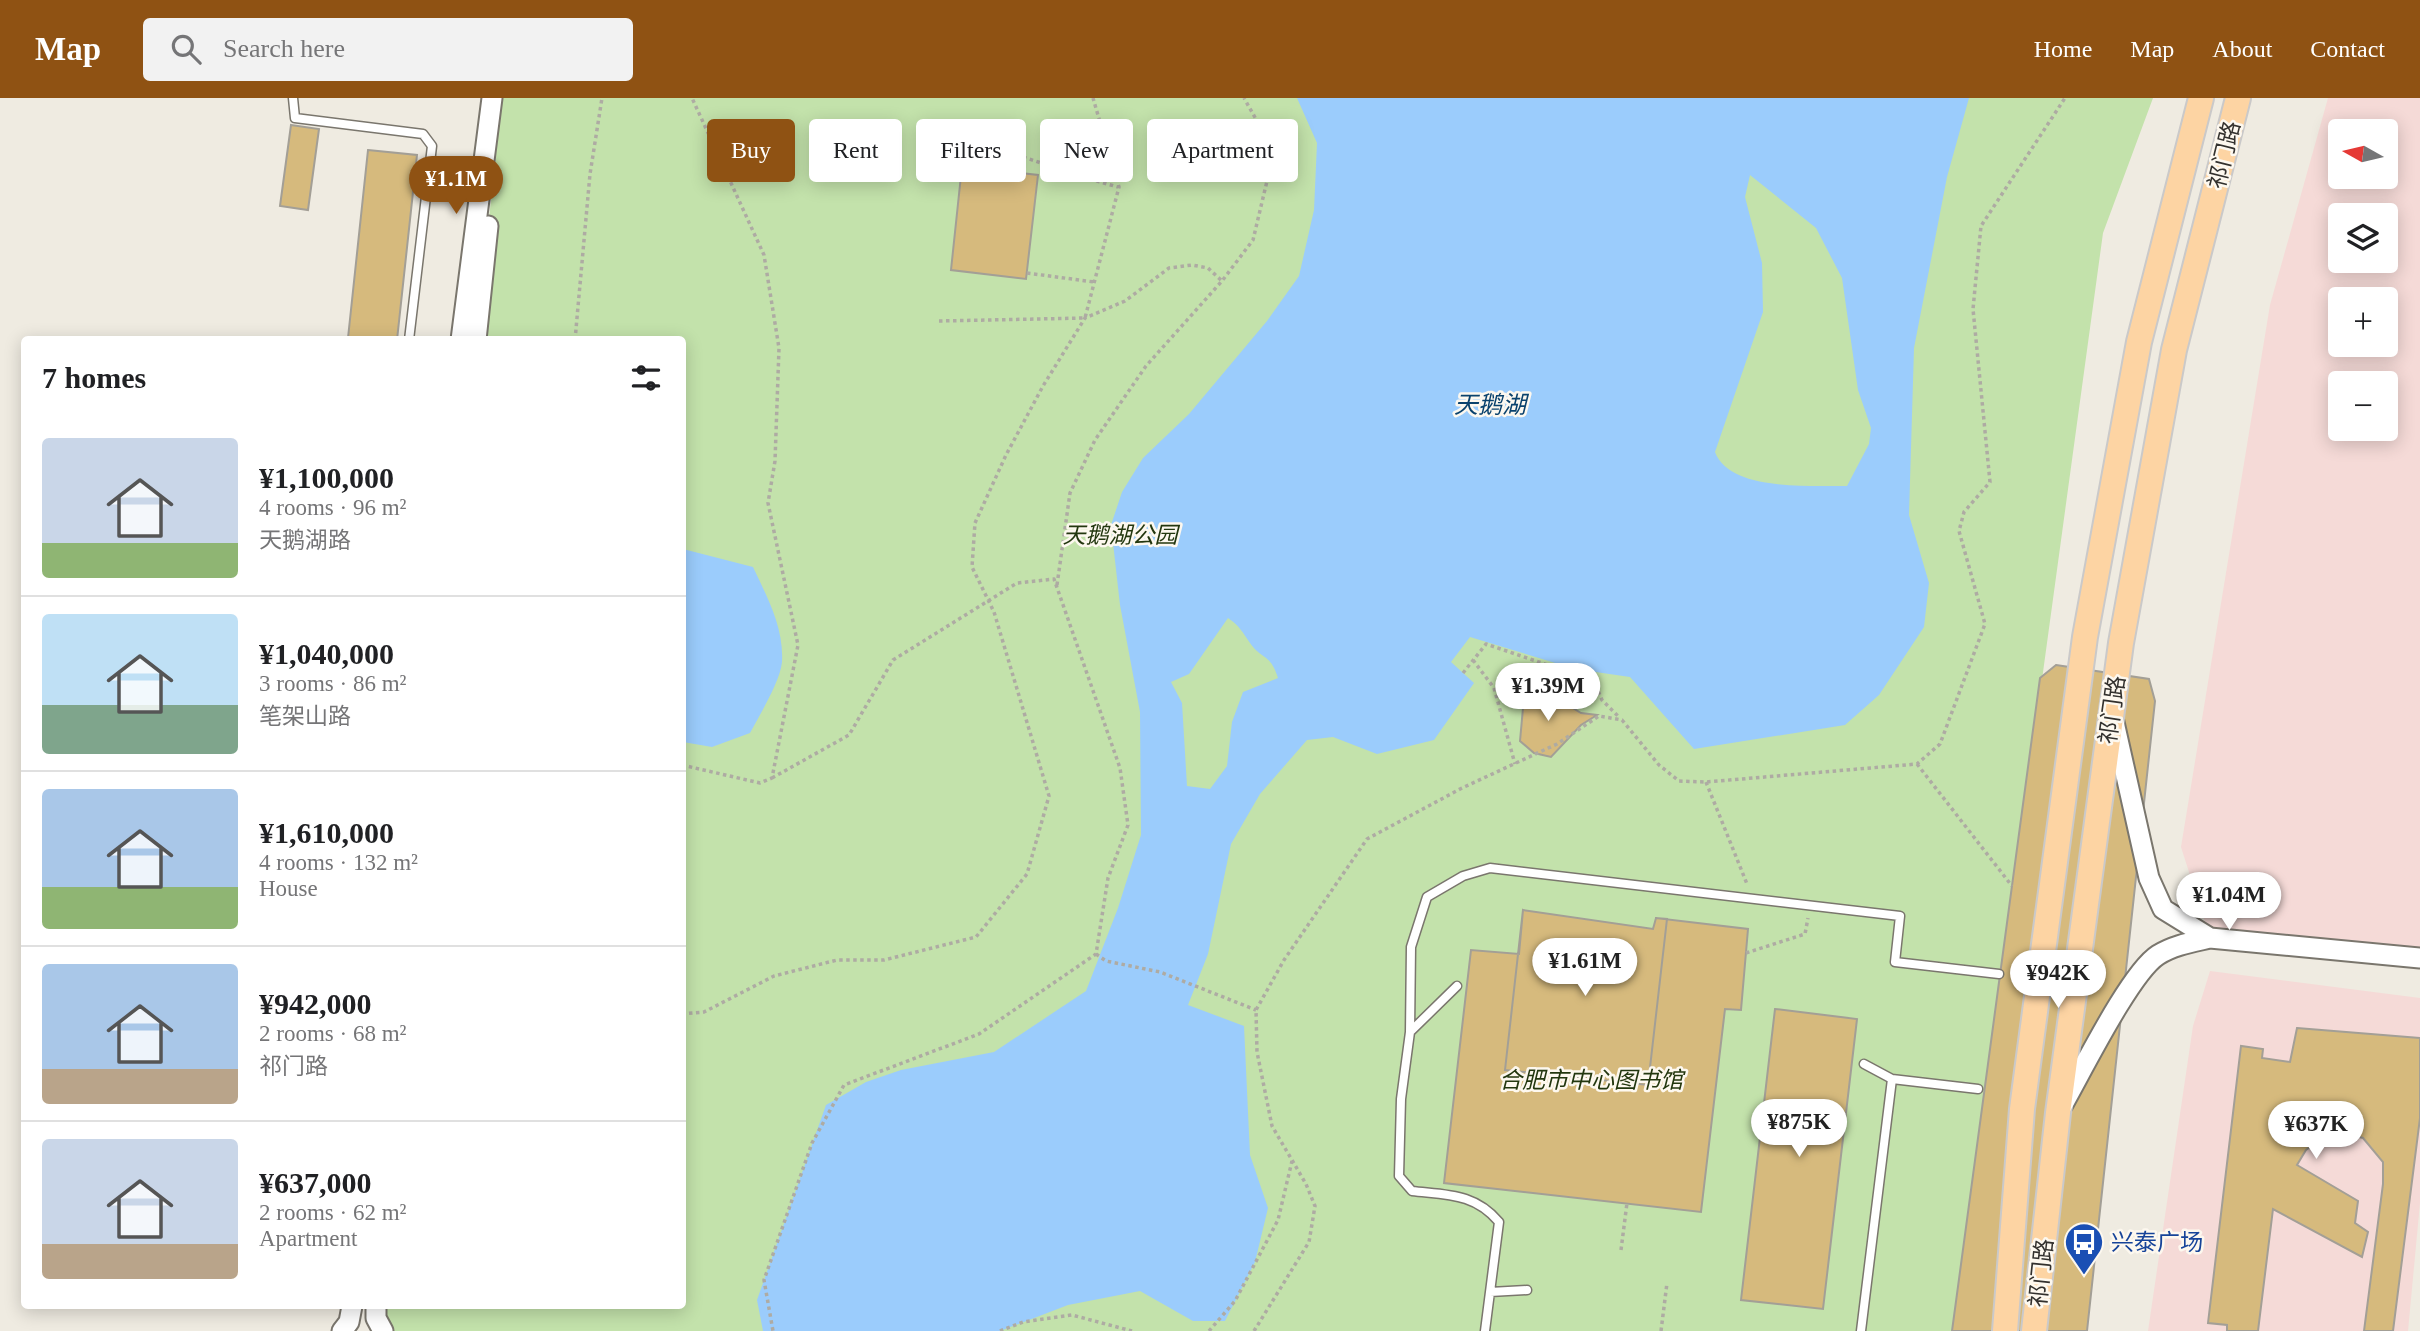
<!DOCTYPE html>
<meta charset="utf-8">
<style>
body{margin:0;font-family:"Times New Roman","Noto Sans SC",serif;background:#f2f2f2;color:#202124;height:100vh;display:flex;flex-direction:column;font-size:26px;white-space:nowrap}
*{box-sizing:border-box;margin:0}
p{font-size:23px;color:#757577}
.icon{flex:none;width:38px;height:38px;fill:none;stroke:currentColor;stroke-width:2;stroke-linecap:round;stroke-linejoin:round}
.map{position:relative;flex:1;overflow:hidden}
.side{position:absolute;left:21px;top:238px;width:665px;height:973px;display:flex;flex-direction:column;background:#fff;border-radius:7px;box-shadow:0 4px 18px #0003}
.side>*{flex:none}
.banner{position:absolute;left:707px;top:21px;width:665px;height:63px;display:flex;gap:14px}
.needle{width:46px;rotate:278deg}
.tools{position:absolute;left:2328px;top:21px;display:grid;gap:14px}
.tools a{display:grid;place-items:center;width:70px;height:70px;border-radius:7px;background:#fff;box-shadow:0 4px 18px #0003;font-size:35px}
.price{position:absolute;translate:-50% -60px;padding:0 16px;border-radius:24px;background:#fff;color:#222;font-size:23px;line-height:46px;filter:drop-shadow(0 2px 4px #0008)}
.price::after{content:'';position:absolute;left:50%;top:42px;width:21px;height:16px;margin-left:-10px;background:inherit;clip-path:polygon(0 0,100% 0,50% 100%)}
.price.selected{background:#8f5213;color:#fff}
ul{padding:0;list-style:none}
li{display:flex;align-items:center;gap:21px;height:175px;padding:0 21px}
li+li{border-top:2px solid #e0e0e0}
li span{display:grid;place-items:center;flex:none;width:196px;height:140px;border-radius:7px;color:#555}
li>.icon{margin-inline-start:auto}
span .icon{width:84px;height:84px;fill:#fffc;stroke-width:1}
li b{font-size:30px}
h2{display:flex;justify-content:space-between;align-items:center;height:84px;padding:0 21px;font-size:30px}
.chip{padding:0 24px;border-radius:7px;background:#fff;box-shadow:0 4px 18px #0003;font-size:24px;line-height:63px}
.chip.selected{background:#8f5213;color:#fff}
header{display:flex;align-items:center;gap:42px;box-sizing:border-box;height:98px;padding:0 35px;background:#8f5213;color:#fff}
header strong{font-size:33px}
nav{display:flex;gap:38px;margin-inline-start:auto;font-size:24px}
.search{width:490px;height:63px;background:#f2f2f2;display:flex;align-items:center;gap:18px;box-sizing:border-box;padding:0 24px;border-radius:7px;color:#757577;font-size:26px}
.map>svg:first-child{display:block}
.commercial{fill:#f5dad7;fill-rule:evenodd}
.green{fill:#c3e2ab}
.water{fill:#9bccfc;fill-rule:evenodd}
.building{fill:#d6ba7d;stroke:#a39f96;stroke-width:2}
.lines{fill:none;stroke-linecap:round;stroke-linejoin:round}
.service-casing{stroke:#7a766d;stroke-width:11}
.tertiary-casing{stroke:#7a766d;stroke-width:23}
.primary-casing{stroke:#cac9c9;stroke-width:28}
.path{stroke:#aeaba3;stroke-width:3.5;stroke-dasharray:3.5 3.5;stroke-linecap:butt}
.service{stroke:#fff;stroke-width:8}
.tertiary{stroke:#fff;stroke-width:19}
.primary{stroke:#fdd4a3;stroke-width:24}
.labels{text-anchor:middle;stroke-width:5;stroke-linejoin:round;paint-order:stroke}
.street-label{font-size:23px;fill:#33312e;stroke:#fdf8ef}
.park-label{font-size:23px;font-style:italic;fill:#23370f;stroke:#fdf8ef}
.transit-label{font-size:23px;fill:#164399;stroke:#fdf8ef;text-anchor:start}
.water-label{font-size:24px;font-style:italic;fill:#0a426d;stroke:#fdf8ef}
</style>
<header>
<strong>Map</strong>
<div class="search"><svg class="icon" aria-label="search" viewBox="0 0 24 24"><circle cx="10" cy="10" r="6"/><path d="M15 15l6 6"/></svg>Search here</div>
<nav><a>Home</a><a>Map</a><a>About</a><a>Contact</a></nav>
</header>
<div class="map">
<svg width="2420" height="1233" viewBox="0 0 2420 1233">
<rect width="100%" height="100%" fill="#efebe1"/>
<path class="commercial" d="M2328,0H2420V860L2210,840L2181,749L2270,207ZM2340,33H2385V79H2340ZM2340,117H2385V163H2340ZM2340,201H2385V247H2340ZM2340,285H2385V331H2340Z
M2210,873L2420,900V1105L2408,1233H2148L2193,928Z"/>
<path class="green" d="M502,0H2153L2103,135L1953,1233H383L376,1208H682V242L476,241Z"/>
<path class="water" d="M1297,0H1969L1947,79L1914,250L1909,417L1929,485L1924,529L1879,597L1845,627L1694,651L1630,579L1575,571L1470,539L1451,564L1474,585L1434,642L1377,656L1333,639L1307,642L1260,696L1231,746L1208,856L1188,907L1244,928L1250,1057L1268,1110L1255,1164L1225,1223H1193L1140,1193L1068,1207L1000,1233H763L757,1202L826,1007L866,984L901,972L994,954L1086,893L1118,810L1141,737L1140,614L1120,507L1111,427L1122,394L1143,360L1189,316L1267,223L1299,178L1314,112L1317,45ZM1750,77L1816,130L1842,180L1858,292L1871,330L1869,346L1847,388C1811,387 1730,394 1715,354L1763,214L1762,165L1745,99ZM1228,520C1240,528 1242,534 1250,545C1262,562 1270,555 1278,580L1243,594L1232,624L1227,668L1210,691L1187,688L1182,605L1171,584L1189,576Z
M683,451L753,469C767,499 784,529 782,564C780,584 760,616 750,635L712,649L683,644Z"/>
<path class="building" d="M291,27L319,31L308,112L280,108Z
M368,52L417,57L397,242L348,240Z
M962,68L1038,77L1026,181L951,172Z
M2056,567L2149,581L2155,603L2087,1233H1952L2040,580Z
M1525,588L1560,602L1581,615L1597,617L1581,627L1551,659L1534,655L1520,643Z
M1523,812L1653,831L1656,820L1748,831L1741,912L1725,911L1701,1114L1444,1085L1471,852L1519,856Z
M1523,812L1653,831L1656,820L1667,821L1648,987L1505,972Z
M1775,911L1857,921L1823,1211L1741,1202Z
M2297,930L2420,940V1020L2393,1233H2364L2383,1086V1064L2363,1040L2344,1035L2325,1038L2306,1052L2297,1067L2358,1103L2355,1125L2368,1134L2362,1159L2273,1111L2258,1233H2227V1227L2208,1225L2241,948L2263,951L2262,960L2290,964Z"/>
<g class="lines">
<g class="service-casing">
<path id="service" d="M293,0L295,20L423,36L432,48L409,242
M1457,888L1410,934L1401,1001L1399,1078L1412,1093C1447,1097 1475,1095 1499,1124L1485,1233
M1410,934L1411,849L1427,799L1463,778L1490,770L1900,818L1895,864L1999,876
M1864,966L1892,981
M1490,1194L1527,1192
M1861,1233L1892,981L1978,991"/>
</g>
<g class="tertiary-casing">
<path id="tertiary" d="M461,242L492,0
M476,242L488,128
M2210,840L2420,860
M2062,1008C2081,975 2130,875 2158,857C2174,847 2193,844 2210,840L2163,811L2149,780L2114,624
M376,1208V1220L383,1233
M342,1233L349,1224L352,1208"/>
</g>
<g class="primary-casing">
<path id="primary" d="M2005,1233L2022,1011L2085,539L2139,244L2201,0
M2034,1233L2058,1015L2121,545L2174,252L2238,0"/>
</g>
<path class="path" d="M956,39C1011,53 1063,74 1118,89
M1027,175L1094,184
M939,223L1085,220L1119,89L1093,0
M575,242L590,76L602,0
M1057,487L1070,395L1095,342L1146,268L1222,183L1253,142L1267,83L1257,23L1244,0
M1473,562L1494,590L1515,666
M1463,575L1486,546L1580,578L1596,588L1602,602L1620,620
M1917,666L2012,788
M682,667L760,685L772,680L798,547L768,405L775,363L779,250L764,157L692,0
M772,680L849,637L893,562L1017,485L1054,481L1120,670L1128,727L1108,780L1096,856L979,936L844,987L812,1045L764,1182L773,1233
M1706,684L1747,786
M1746,855L1805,836L1808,820
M1096,856L1106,863L1160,874L1256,912
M682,916L704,914L774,878L837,862H884L976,839L1027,776L1049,698L994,514L972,469L975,425L1006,357L1043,288L1085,220L1125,203L1169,170L1192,167L1208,170L1222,183
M1621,1152L1627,1105
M1000,1233L1023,1224L1072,1217L1132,1233
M1209,1233L1235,1203L1278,1122L1292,1063
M1254,1233L1309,1144L1315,1108L1306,1086L1272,1028L1257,954L1256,912L1284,862L1367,741L1462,690L1557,646L1599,618L1622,622L1659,667L1679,683L1706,684L1917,666L1940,646L1985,526L1959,433L1964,414L1990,384L1973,211L1981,128L2065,0
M1661,1233L1667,1185"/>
<use href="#service" class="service"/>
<use href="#tertiary" class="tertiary"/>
<use href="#primary" class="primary"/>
</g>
<defs>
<g id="bus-pin" transform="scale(2.0125)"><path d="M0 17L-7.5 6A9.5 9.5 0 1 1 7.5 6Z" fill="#1a4fb4" stroke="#fdf8ef"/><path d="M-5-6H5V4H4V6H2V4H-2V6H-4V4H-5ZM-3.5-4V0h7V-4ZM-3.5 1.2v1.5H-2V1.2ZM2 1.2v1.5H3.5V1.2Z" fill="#fff"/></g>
</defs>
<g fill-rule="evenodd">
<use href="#bus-pin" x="2084" y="1144"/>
</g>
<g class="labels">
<g class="street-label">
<text transform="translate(2224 57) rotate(-76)" y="8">祁门路</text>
<text transform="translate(2112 612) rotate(-82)" y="8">祁门路</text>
<text transform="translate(2041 1175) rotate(-84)" y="8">祁门路</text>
</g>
<g class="park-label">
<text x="1120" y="445">天鹅湖公园</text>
<text x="1591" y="990">合肥市中心图书馆</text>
</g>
<g class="transit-label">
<text x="2111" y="1152">兴泰广场</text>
</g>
<g class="water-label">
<text x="1490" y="315">天鹅湖</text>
</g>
</g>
</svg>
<div class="tools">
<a><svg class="needle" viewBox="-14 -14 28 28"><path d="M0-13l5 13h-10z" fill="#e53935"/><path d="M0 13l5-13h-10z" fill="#757577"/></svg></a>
<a><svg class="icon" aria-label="layers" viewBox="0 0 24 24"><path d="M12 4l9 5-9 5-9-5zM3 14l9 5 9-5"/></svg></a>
<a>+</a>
<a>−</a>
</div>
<b class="price selected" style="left:456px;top:118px">¥1.1M</b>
<b class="price" style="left:1548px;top:625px">¥1.39M</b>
<b class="price" style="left:2229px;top:834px">¥1.04M</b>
<b class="price" style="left:1585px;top:900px">¥1.61M</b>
<b class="price" style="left:2058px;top:912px">¥942K</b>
<b class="price" style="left:1799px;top:1061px">¥875K</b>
<b class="price" style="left:2316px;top:1063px">¥637K</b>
<div class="banner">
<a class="chip selected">Buy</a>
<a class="chip">Rent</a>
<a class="chip">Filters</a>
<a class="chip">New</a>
<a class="chip">Apartment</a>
</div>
<section class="side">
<h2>7 homes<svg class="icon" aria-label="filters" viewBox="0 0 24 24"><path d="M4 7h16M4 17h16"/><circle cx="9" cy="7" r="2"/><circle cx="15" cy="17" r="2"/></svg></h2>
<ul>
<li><span style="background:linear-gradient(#c9d6e8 75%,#8fb573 0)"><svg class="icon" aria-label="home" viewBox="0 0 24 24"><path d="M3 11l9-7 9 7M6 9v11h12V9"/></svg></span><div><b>¥1,100,000</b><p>4 rooms · 96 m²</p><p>天鹅湖路</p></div></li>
<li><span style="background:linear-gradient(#bfe0f5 65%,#7fa58c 0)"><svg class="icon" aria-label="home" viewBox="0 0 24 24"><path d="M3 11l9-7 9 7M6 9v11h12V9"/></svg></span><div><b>¥1,040,000</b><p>3 rooms · 86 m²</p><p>笔架山路</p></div></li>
<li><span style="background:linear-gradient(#a9c7e8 70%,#8fb573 0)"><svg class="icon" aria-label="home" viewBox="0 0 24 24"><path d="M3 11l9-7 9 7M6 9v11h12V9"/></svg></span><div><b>¥1,610,000</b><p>4 rooms · 132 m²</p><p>House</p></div></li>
<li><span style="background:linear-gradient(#a9c7e8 75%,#b9a48a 0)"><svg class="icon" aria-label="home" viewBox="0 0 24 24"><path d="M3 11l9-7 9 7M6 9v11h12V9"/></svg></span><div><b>¥942,000</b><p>2 rooms · 68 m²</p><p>祁门路</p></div></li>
<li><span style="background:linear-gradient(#c9d6e8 75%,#b9a48a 0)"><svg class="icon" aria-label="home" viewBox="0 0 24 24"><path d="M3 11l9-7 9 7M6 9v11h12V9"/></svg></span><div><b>¥637,000</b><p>2 rooms · 62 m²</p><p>Apartment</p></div></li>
</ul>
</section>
</div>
